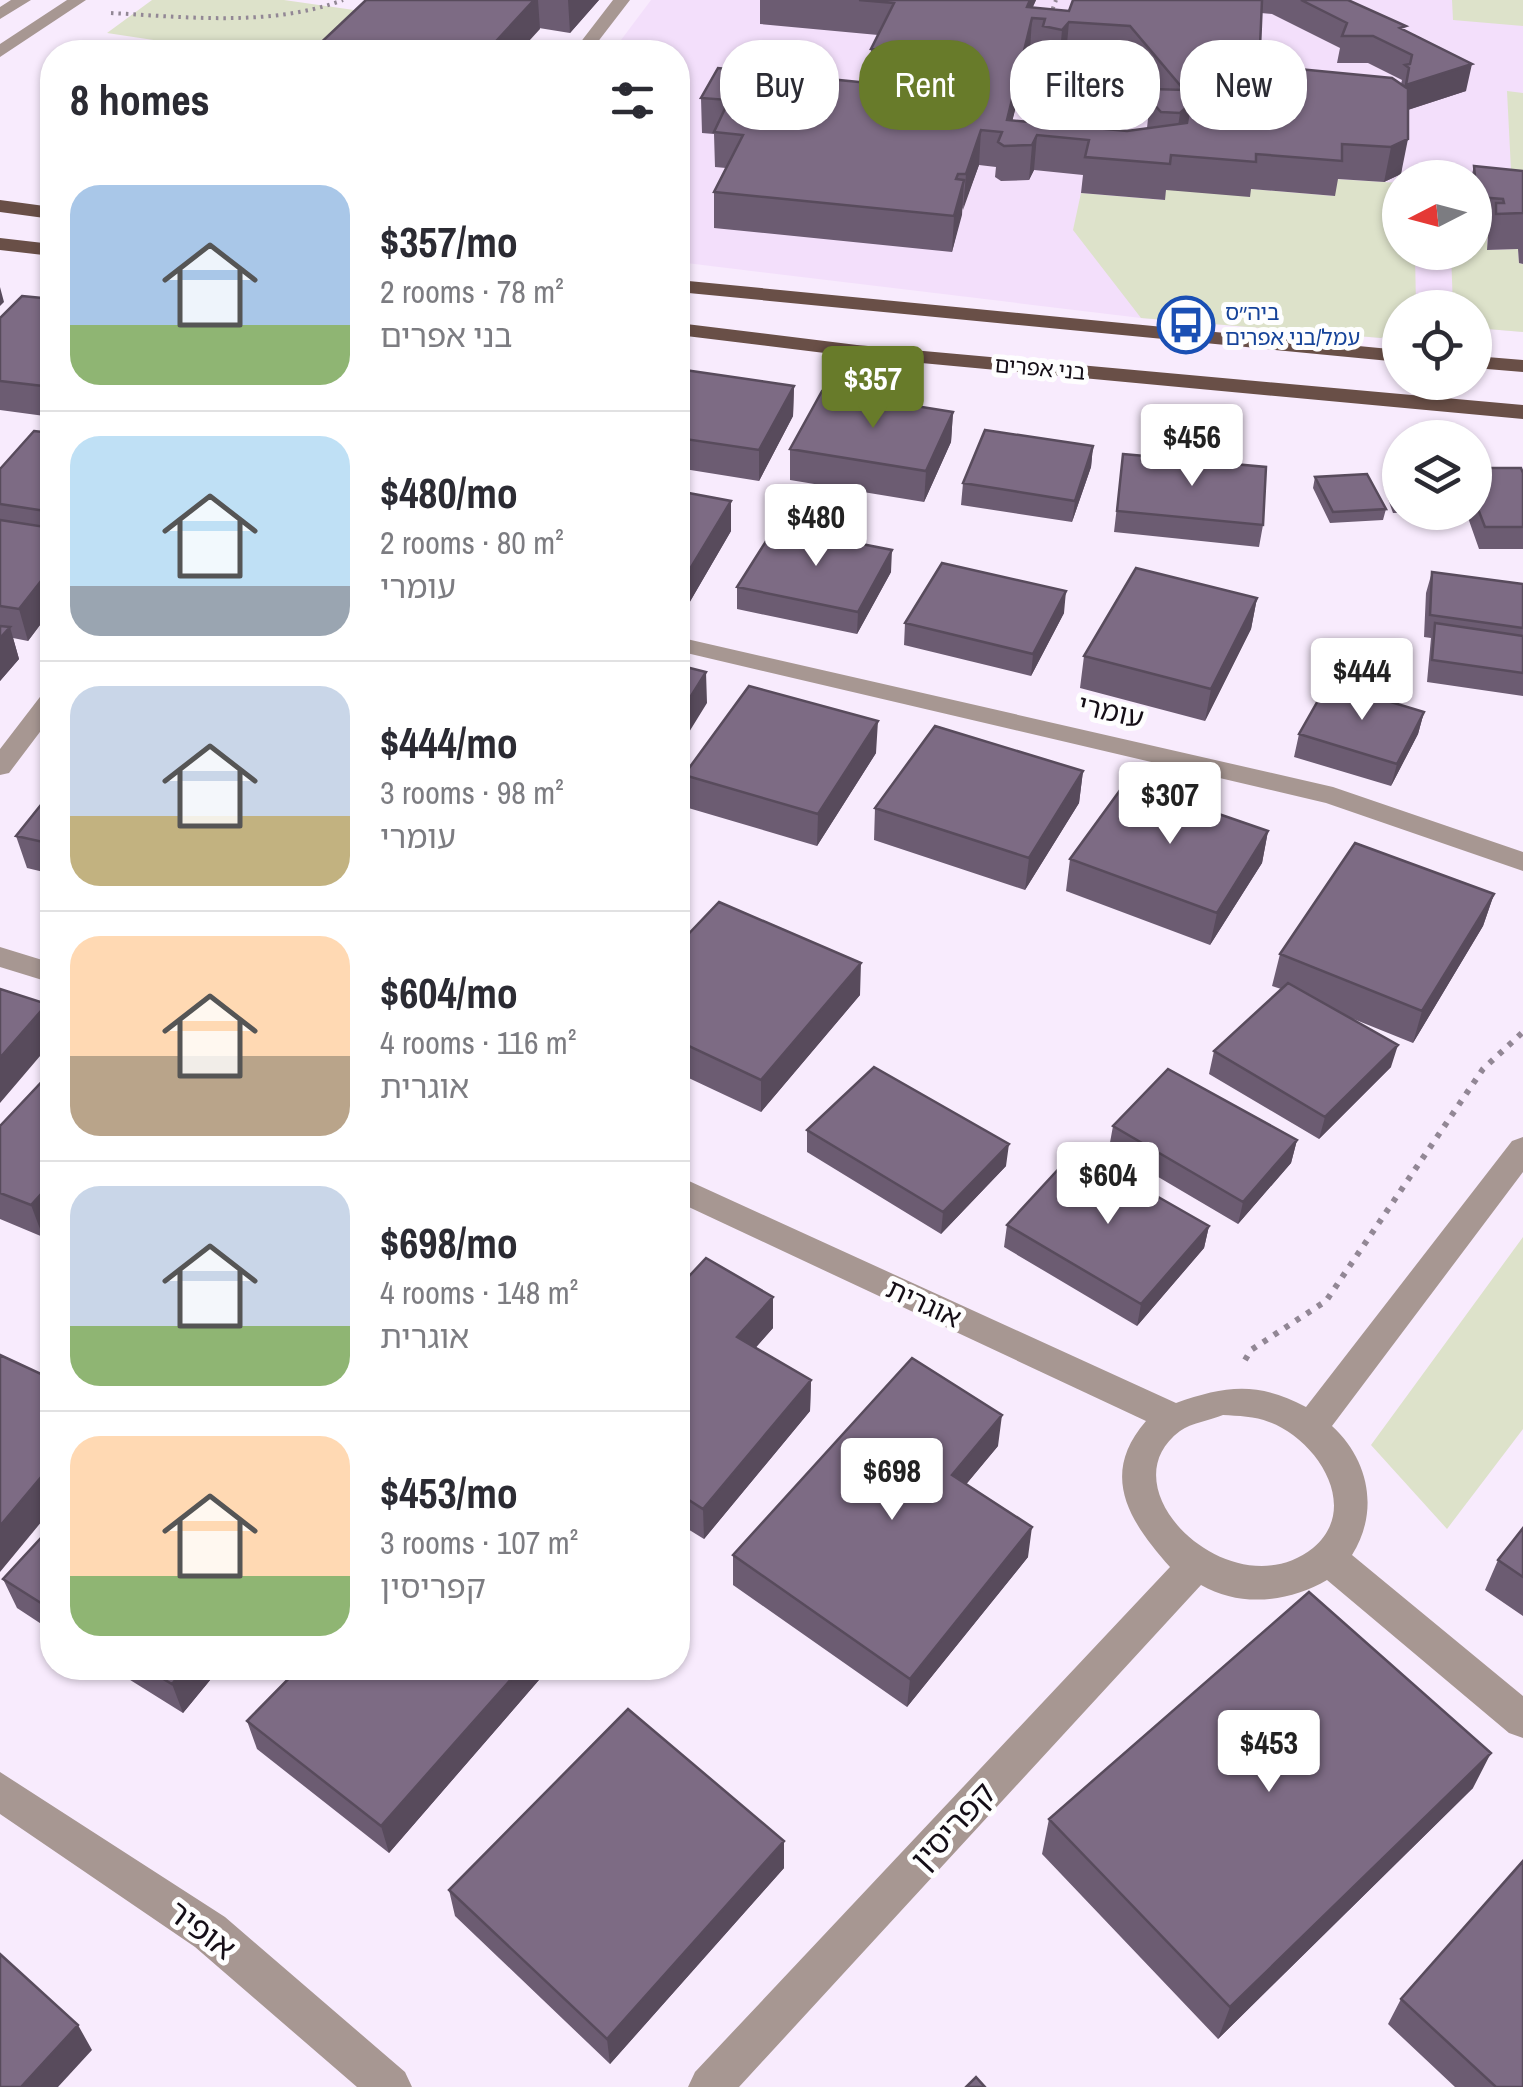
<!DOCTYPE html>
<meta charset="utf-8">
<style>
body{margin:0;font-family:"Archivo Narrow","Noto Sans Hebrew",sans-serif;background:#f2f2f3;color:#2b2b33;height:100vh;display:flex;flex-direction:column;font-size:38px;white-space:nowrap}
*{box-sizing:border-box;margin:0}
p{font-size:32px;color:#7c7c81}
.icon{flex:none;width:55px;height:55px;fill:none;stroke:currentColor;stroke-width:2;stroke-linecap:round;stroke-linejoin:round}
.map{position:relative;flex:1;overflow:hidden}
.panel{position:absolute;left:40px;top:40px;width:650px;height:1640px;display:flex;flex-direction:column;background:#fff;border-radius:40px;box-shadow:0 2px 8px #0004}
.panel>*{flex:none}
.hud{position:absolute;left:720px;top:40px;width:652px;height:90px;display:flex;gap:20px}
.needle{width:65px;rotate:264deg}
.tools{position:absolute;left:1382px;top:160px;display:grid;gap:20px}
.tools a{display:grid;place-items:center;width:110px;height:110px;border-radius:50%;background:#fff;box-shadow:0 2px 8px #0004;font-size:50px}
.price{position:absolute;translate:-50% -85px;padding:0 22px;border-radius:10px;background:#fff;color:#222;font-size:32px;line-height:65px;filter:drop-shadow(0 2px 5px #0008)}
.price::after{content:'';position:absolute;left:50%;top:60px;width:30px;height:22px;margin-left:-15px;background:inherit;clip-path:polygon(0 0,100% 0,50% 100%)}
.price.on{background:#687b2a;color:#fff}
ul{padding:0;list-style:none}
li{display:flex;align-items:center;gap:30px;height:250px;padding:0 30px}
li+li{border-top:2px solid #e1e1e2}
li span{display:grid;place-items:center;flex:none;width:280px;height:200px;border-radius:30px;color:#555}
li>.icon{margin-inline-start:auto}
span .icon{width:120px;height:120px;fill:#fffc;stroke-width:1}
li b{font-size:42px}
h2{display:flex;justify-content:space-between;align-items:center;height:120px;padding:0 30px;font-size:42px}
.chip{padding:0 35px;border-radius:40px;background:#fff;box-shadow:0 2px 8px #0004;font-size:35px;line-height:90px}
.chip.on{background:#687b2a;color:#fff}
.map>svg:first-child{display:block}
.built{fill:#f3dffb;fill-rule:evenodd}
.green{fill:#dde2ca}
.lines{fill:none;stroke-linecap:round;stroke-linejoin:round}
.path-far1{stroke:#928795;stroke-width:4;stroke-dasharray:2.5 5;stroke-linecap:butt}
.path{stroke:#928795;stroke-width:6;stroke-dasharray:5 8;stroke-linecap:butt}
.minor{fill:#a79792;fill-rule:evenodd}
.major{fill:#694f47;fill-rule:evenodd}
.wall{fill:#6c5c72;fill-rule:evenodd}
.shaded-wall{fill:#584b5c}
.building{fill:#7d6b84;stroke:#584b5c;stroke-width:2.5;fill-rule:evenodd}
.labels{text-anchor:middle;stroke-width:10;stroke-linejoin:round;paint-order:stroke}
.far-transit-label{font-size:22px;fill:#164399;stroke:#fefefe;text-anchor:start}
.far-street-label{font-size:22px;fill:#150e17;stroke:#fefefe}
.street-label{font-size:28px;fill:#150e17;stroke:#fefefe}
.near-street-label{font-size:32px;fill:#150e17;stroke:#fefefe}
</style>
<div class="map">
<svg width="1523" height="2087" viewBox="0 0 1523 2087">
<rect width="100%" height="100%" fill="#f8ebfd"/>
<path class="built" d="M651,0H1523V332L1475,328V308H1400V330L1381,338L1141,318L678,262V52H612ZM1400,178H1475V252H1400Z"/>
<path class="green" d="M152,0H284L368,12L321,52H233L107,33Z
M1452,0H1523V26L1453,20Z
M1507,91L1523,93V171L1511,170Z
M1335,179L1400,183V252L1415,253L1416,307L1400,308V330L1381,338L1141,318L1073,230L1081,193L1164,200L1166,190L1251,189L1334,196Z
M1475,234L1495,235L1487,239L1488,250L1518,249L1519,263L1523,264V332L1475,328V308L1453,307L1451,253L1475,252Z
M1523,1237V1429L1447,1529L1371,1445Z"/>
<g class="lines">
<path class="path-far1" d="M111,13C186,17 272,27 343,0
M1050,16L1056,0"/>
<path class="path" d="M1245,1360L1251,1350L1326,1301L1483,1069L1523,1032"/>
<path class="minor" d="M11,0H31L0,19V7Z
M67,0H86L0,57V44Z
M613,0H630L590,52H573Z
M678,637L1333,787L1523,852V871L1326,803L678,651Z
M52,691V716L9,773L0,775V749L43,693Z
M0,947L52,963V983L0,967Z
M1523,1137V1172L1332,1426C1370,1461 1379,1512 1352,1555L1523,1696V1738L1509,1733L1327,1580C1289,1602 1241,1608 1201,1585L739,2087H688L695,2072L1170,1567C1129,1521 1099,1475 1146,1421L678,1202V1176L1176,1403C1225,1386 1257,1381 1306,1407L1512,1141ZM1223,1415C1238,1416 1255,1416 1269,1422C1316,1439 1362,1507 1313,1548C1233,1612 1102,1489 1180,1431C1191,1423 1211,1420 1223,1415Z
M0,1772L225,1917L405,2072L412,2087H357L195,1947L0,1814Z"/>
<path class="major" d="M0,200L52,207V219L0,212Z
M0,238L52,244V256L0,250Z
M678,280L1400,350V362L678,292Z
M678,323L857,345L1523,405V419L857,357L678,335Z
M1475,356L1523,360V372L1475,368Z"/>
</g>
<path class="wall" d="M366,0H599L570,33Z
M760,0H1036L1033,7L1069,11L1073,0H1348L1405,31L1466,91L1408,110L1401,174L1384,182L1338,179L1335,196L1251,189L1250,197L1166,190L1165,200L1081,193L1083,175L1034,170L1029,180L1001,181L995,177L996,167L979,165L962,210L952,252L714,228V192L726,168L715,167L714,134L702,133L701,98L870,83L871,49L878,35L760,24ZM1261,13L1272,14L1340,48L1337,63H1368L1402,80L1401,84L1257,65L1260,47ZM1030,51L1040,52V60L1059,64L1066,55L1127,60L1151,90L1147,128L1127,131L1012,121Z
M1474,166L1523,171V264L1519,263L1518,249L1487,250L1488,235L1475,234V178H1471Z
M52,299V417L0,410V318Z
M678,369L794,386L793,416L759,481L678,468Z
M953,412L951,442L924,502L790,480V449Z
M52,433V609L28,641L13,638L19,659L0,681V469Z
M1093,446L1091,467L1072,522L961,505L963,483Z
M1123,454L1263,525L1259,547L1114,532Z
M1475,468L1523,473V549H1479L1466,512H1475Z
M1386,474H1400V512H1448L1393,513L1383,485Z
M1315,477L1386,509L1383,520L1330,523L1313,488Z
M678,491L731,531L688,605L678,603Z
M891,572L857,634L737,609V587Z
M1432,572L1523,584V696L1427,682L1431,638L1424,637L1426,593Z
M1257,598L1251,629L1205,721L1080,688L1084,656Z
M1064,613L1031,676L904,645L905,623Z
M1424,712L1418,734L1391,786L1294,757L1299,734Z
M876,753L817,846L685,807L684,775Z
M1083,771L1079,803L1025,890L874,840L875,808Z
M52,791V874L27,868L16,836Z
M1268,831L1262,863L1210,945L1066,891L1070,859Z
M1494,894L1483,926L1413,1043L1346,1016L1391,1067L1319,1139L1209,1074L1214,1051L1281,989L1272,986L1280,954Z
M678,945L860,995L761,1112L678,1073Z
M52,1071L43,1237L0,1219V1126Z
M1113,1126L1297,1140L1291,1163L1238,1224L1109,1148Z
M807,1130L1006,1166L941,1234L807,1152Z
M1007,1225L1209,1226L1204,1248L1137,1326L1004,1247Z
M678,1288L773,1328L755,1348L811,1380L810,1411L704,1539L678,1523Z
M998,1446L966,1484L1028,1557L907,1707L733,1585V1555Z
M52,1526V1631L17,1608L3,1579Z
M1523,1528V1616L1485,1590L1498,1560Z
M111,1668H220L183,1713Z
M545,1673L389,1853L257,1749L247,1721Z
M1473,1788L1218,2039L1042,1854L1049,1819Z
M784,1841V1868L610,2064L455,1916L449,1890Z
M1401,1999L1523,2087H1455L1388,2024Z"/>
<path class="shaded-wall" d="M534,0H538L540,29L519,52H486Z
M568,0H599L570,33Z
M1030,0H1036L1032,8L1027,7Z
M1032,18L1030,51L1006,146L1007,120Z
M1069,22L1066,55L1059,64L1062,30Z
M1472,64L1466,91L1401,112L1406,85Z
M1190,104L1186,139L1175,147L1180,113Z
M981,130L979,165L963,210L966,174Z
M1037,135L1034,170L1029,180L1032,145Z
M1408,139L1401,174L1384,182L1391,147Z
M964,180L962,215L952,252L954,216Z
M0,287L4,302L0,306Z
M794,386L793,416L759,481V450Z
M953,412L951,442L924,502L926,471Z
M1093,446L1091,467L1072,522L1075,501Z
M731,501V531L688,605L687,574Z
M892,550L891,572L857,634L858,612Z
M52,567V609L28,641L19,609Z
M1066,591L1064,613L1031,676L1033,654Z
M1257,598L1251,629L1205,721L1211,689Z
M10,627L19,659L0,681V638Z
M706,672L707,703L678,750V717Z
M1424,712L1418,734L1391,786L1397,764Z
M878,721L876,753L817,846L818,814Z
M1083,771L1079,803L1025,890L1029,858Z
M1268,831L1262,863L1210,945L1217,913Z
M1494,894L1483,926L1413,1043L1422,1011Z
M861,963L860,995L761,1112V1080Z
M47,1004L52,1020V1042L0,1103V1058Z
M1398,1045L1391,1067L1319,1139L1325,1117Z
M1297,1140L1291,1163L1238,1224L1243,1202Z
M1009,1144L1006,1166L941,1234L943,1212Z
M52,1182V1226L43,1237L31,1205Z
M1209,1226L1204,1248L1137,1326L1141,1304Z
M773,1297V1328L737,1369V1337Z
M811,1380L810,1411L704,1539L703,1509Z
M1002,1415L998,1446L949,1505L952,1475Z
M52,1464V1509L0,1572V1526Z
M1032,1527L1028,1557L907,1707L910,1679Z
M185,1668H220L183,1713L172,1684Z
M521,1668H545V1673L389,1853L381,1826Z
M1491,1753L1473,1788L1218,2039L1230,2007Z
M784,1841V1868L610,2064L607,2039Z
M78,2025L92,2050L58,2087H21Z"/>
<path class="building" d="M366,0H534L486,52H311Z
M859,0H1030L1027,7L1069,11L1073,0H1262L1260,47L1246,46V64L1392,78L1408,89V139L1391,147L1342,144V161L1256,154V162L1171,155L1170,164L1085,157L1089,140L1037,135L1032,145L1004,146L998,142L1002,132L981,130L966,174H958L956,179L964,180L954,216L714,192L743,135L714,132L729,100L701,98L718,68L909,87L924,54L871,49L894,3ZM1032,18L1045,19L1043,26L1062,30L1069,22L1130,26L1184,90L1152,89L1150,100L1161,112L1180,113L1190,104L1187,123L1127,131L1007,120Z
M1301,0H1348L1406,26L1400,28L1472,64L1406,85L1409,68L1405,65L1410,64L1412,55L1373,36H1342L1347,23Z
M1474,166L1523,171V213L1496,214V203H1504L1503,199L1477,197Z
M22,296L52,299V387L0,381V318Z
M678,369L794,386L759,450L678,438Z
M822,391L953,412L926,471L790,449Z
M985,430L1093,446L1075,501L963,483Z
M34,431L52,433V512L0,504V469Z
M1123,454L1266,467L1263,525L1117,511Z
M1475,468H1521L1523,473V527H1485L1475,501Z
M1367,474L1386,509L1333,512L1315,477Z
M1386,474H1400V502H1395Z
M678,491L731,501L687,574L678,572Z
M0,520L52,528V567L19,609L0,606Z
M775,527L892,550L858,612L737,587Z
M942,563L1066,591L1033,654L905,623Z
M1136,568L1257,598L1211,689L1084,656Z
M1432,572L1523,584V628L1430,615Z
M1435,623L1523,636V673L1432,660Z
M0,626L10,627L0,638Z
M678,665L706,672L678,717Z
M1328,683L1424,712L1397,764L1299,734Z
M749,686L878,721L818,814L684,775Z
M935,726L1083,771L1029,858L875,808Z
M1126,782L1268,831L1217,913L1070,859Z
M52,791V844L16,836Z
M1355,843L1494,894L1422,1011L1280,954Z
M719,902L861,963L761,1080L678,1041V945Z
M1288,983L1398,1045L1325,1117L1214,1051Z
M0,989L47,1004L0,1058Z
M874,1067L1009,1144L943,1212L807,1130Z
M1168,1069L1297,1140L1243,1202L1113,1126Z
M52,1071V1182L31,1205L0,1193V1126Z
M1076,1150L1209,1226L1141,1304L1007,1225Z
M706,1258L773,1297L737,1337L811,1380L703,1509L678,1493V1288Z
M0,1355L52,1379V1464L0,1526Z
M912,1358L1002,1415L952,1475L1032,1527L910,1679L733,1555Z
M52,1526V1610L3,1579Z
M1523,1528V1577L1498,1560Z
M1309,1592L1491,1753L1230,2007L1049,1819Z
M145,1668H185L172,1684Z
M299,1668H521L381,1826L247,1721Z
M628,1709L784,1841L607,2039L449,1890Z
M1523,1861V2087H1496L1401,1999Z
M0,1954L78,2025L21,2087H0Z
M976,2077L985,2087H966Z"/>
<defs>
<g id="bus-ring" transform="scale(2.875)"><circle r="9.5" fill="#fefefe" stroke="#1a4fb4" stroke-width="1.5"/><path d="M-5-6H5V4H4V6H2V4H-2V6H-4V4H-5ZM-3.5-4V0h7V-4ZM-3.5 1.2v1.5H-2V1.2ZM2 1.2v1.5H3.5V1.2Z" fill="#1a4fb4"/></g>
</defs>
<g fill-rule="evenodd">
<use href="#bus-ring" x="1186" y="325"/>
</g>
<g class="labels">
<g class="far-transit-label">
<text x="1225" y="320">ביה״ס<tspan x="1225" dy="25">עמל/בני אפרים</tspan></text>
</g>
<g class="far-street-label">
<text transform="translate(1040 368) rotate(5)" y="8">בני אפרים</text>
</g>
<g class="street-label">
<text transform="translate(1111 711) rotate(13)" y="10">עומרי</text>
<text transform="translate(924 1303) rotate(25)" y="10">אוגרית</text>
</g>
<g class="near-street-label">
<text transform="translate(953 1826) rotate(-47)" y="11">קפריסין</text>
<text transform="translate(202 1930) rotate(37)" y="11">אופיר</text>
</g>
</g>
</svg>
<div class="tools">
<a><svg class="needle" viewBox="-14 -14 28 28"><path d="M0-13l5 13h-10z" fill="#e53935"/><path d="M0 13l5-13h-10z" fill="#7c7c81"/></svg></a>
<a><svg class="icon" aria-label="locate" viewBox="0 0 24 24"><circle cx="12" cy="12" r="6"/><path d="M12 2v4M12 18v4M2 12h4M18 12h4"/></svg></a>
<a><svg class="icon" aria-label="layers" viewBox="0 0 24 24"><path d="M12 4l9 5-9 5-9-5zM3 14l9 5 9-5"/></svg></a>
</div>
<b class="price on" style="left:873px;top:431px">$357</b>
<b class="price" style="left:1192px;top:489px">$456</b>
<b class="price" style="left:816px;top:569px">$480</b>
<b class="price" style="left:1362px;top:723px">$444</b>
<b class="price" style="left:1170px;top:847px">$307</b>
<b class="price" style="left:1108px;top:1227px">$604</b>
<b class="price" style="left:892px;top:1523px">$698</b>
<b class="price" style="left:1269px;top:1795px">$453</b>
<div class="hud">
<a class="chip">Buy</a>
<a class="chip on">Rent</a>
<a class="chip">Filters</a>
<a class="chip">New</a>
</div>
<section class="panel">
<h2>8 homes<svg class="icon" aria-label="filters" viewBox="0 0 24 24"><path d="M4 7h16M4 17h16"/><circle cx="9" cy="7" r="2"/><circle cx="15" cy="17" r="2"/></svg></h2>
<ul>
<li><span style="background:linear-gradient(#a9c7e8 70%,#8fb573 0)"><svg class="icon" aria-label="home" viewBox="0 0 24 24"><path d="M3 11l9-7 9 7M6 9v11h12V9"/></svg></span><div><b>$357/mo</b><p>2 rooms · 78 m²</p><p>בני אפרים</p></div></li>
<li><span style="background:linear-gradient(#bfe0f5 75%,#9aa5b1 0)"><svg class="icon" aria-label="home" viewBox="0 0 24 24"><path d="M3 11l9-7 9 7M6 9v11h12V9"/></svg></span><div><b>$480/mo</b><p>2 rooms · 80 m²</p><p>עומרי</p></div></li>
<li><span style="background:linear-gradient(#c9d6e8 65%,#c2b280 0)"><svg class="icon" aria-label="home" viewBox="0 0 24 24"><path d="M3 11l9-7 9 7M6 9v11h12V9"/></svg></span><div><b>$444/mo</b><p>3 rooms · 98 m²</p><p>עומרי</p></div></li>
<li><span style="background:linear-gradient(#ffd9b3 60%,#b9a48a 0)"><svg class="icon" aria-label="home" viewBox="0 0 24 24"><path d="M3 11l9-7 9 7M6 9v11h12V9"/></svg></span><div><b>$604/mo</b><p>4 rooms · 116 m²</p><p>אוגרית</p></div></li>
<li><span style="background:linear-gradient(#c9d6e8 70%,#8fb573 0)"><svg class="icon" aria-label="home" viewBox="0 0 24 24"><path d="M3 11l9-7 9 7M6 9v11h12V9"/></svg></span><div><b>$698/mo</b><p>4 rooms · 148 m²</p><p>אוגרית</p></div></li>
<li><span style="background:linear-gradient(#ffd9b3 70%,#8fb573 0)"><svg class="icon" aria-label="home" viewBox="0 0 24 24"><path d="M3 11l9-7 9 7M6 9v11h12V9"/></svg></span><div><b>$453/mo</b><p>3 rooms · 107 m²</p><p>קפריסין</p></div></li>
</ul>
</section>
</div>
